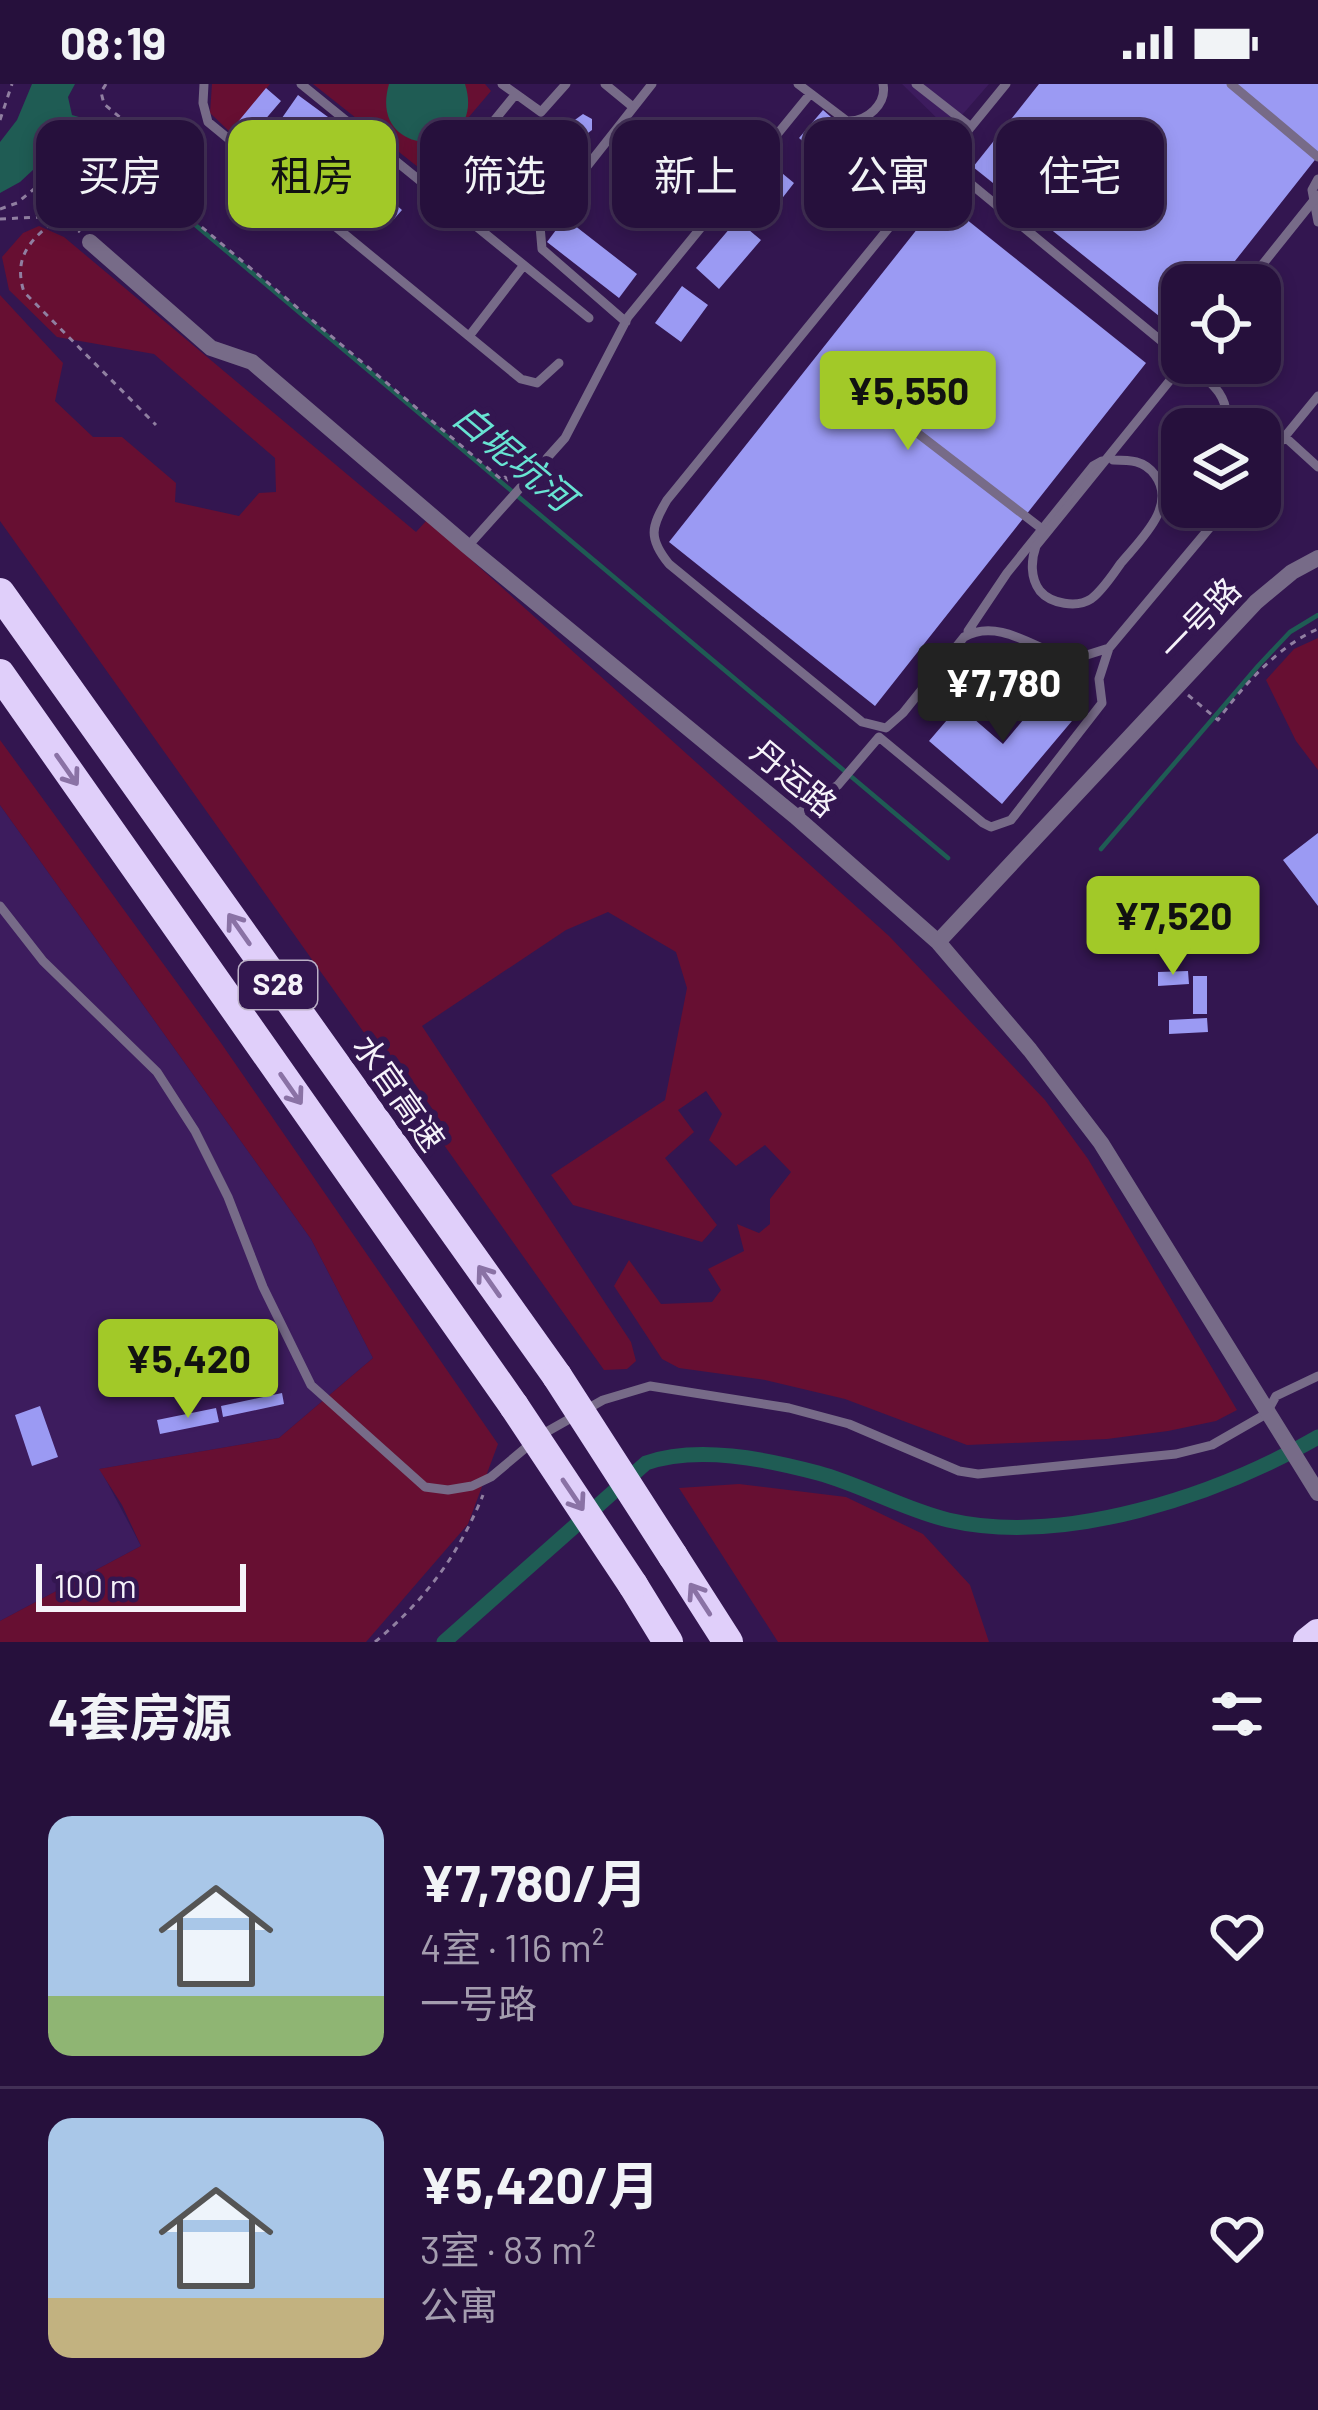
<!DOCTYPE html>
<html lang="zh">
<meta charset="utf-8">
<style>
body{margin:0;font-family:Barlow,"Noto Sans SC",sans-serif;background:#2e1943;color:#f1f3f6;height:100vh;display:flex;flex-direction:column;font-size:45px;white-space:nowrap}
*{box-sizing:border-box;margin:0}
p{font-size:39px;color:#a49daf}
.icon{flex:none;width:66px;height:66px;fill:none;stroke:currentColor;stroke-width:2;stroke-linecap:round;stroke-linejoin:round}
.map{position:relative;height:1558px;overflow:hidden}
.details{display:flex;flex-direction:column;background:#26103c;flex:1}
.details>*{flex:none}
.hud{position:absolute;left:36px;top:36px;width:1248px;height:108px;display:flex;gap:24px}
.controls{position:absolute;left:1161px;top:180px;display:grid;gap:24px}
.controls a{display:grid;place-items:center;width:120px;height:120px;border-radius:24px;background:#26103c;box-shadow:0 6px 18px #0003,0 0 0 3px #423056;font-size:60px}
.scale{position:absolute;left:36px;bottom:30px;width:210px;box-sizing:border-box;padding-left:12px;border:6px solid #f5f2f9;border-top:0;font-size:33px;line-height:42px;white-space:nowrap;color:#f5f2f9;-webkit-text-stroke:9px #331650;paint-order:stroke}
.price{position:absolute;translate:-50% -102px;padding:0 27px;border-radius:12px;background:#a2c928;color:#111;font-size:39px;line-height:78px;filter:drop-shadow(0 3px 6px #0008)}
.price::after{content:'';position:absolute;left:50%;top:72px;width:36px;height:27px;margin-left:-18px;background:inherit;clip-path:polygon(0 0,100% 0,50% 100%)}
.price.current{background:#222;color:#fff}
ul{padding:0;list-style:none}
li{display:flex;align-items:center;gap:36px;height:300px;padding:0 48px}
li+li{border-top:3px solid #423056}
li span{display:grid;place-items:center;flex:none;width:336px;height:240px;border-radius:24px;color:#555}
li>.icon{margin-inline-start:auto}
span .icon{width:144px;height:144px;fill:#fffc;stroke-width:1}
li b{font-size:51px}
h2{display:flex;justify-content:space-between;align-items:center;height:144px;padding:0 48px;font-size:51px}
.chip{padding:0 42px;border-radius:24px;background:#26103c;box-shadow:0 6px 18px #0003,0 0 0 3px #423056;font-size:42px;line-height:108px}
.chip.current{background:#a2c928;color:#111}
.status{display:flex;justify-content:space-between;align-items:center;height:84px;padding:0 60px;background:#26103c;direction:ltr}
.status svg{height:33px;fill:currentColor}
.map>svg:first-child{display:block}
.built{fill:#3d1c5e}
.green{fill:#670f32}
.water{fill:#1f5c54}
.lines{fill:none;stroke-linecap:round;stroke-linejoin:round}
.stream{stroke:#1f5c54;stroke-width:4.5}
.canal{stroke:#1f5c54;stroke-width:15}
.building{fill:#9b9af3}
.path{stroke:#907fa1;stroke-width:3;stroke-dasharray:6 6;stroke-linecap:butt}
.lane{stroke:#776b88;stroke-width:9}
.street{stroke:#776b88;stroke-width:16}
.highway{stroke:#e0cffa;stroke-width:30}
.lane-bridge{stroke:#776b88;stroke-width:9}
.highway-bridge{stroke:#e0cffa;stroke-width:30}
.oneway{stroke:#8a72a5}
.labels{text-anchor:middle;stroke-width:12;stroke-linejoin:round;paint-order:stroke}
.shield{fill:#331650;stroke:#bbb0c6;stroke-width:3}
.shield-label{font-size:30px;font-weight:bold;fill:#f5f2f9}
.street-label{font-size:33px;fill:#f5f2f9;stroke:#331650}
.water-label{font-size:36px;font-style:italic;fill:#68e3d2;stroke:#331650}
</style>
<div class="status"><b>08:19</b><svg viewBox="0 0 49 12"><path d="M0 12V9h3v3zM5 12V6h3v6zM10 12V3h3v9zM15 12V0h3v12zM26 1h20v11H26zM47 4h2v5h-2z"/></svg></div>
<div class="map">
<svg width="1318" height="1558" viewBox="0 0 1318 1558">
<rect width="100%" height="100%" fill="#331650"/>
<path class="built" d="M902,0H989L949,46Z
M0,721L311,1155L373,1274L279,1354L100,1385L141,1462L0,1537Z"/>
<path class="green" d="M212,0H270L231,49L210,29Z
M313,0H485L491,7L423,87Z
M39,142L64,153L416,448L427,436L889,852L1045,1016L1088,1075L1237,1326L1216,1337L1168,1347L1107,1355L967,1361L845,1315L765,1296L679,1284L662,1275L614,1202L629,1176L661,1220L712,1218L721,1206L708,1185L744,1167L737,1140L759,1149L770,1140V1115L791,1088L765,1061L736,1082L709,1056L722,1030L706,1007L678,1026L694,1048L665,1074L717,1141L702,1158L573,1121L551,1091L665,1016L687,904L676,868L608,828L566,846L422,942L631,1258L636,1277L627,1285L604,1286L0,437V211L63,279L55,317L93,353H122L176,399L175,418L239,432L259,409L276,408L275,374L154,270L57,253L9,206L2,173L23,149Z
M1318,554V686L1296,657L1266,596L1294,565Z
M0,656L221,959L498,1360L468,1440L366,1558H0V1537L141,1462L122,1421L99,1385L279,1354L373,1274L311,1155L0,721Z
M739,1400L846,1413L923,1450L970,1501L989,1558H778L679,1404Z"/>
<path class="water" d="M32,0H75L68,13L72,31C116,43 120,44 154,77L148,107L101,63L62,59L20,98L0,109V58L17,36Z
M389,0H465C489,76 366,78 389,0Z"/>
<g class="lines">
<path class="stream" d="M149,102L948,774
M1101,765L1258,582L1290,548L1318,531"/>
<path class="canal" d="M444,1558L646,1379C697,1361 766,1375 818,1389C862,1401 903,1425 948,1436C1064,1463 1218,1411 1318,1353"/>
</g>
<path class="building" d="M1039,0H1318V72L1216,201H1182L1179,248L973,83Z
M266,4L281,17L251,52L237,39Z
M298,11L328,33L291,86L261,64Z
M823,26L847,47L822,74L799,54Z
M583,30L592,35V46L584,52L576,50L580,57L577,67L562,68L560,52L574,49L572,38Z
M520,37L571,76L529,133L477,94Z
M349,56L362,67L349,81L402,126L394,135L348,95L344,100L376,128L366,140L315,95Z
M777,85L794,99L770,130L760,122L765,115L758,109Z
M941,115L1146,279L875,622L669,458Z
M565,134L637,190L619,214L547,158Z
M737,136L761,156L719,205L696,184Z
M682,202L708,221L681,258L655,239Z
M1048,606L1077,631L1002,720L929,657L959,622L1003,660Z
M1318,749V822L1283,776Z
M1188,887L1189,900L1158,902V888Z
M1193,892H1207V930H1193Z
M1207,934L1208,948L1169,950V936Z
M282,1309L284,1320L223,1333L221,1322Z
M40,1322L58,1373L32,1382L15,1331Z
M216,1324L219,1338L160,1350L157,1336Z"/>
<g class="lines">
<path class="path" d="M106,0L101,8L104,20L128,40L127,48L156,74L153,102L502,396L505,393L511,399
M0,36L12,0
M0,125L17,119L69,76L108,71L126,49
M61,132C33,153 12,171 24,208L156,341
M0,135L61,132L80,148
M1188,611L1218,636C1242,603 1279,561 1318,545
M375,1558C425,1516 458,1472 483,1411"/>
<path class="lane" d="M204,0L203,19L208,38L521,295L537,299L559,279
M301,0L589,234
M502,0L541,28L566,0
M605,0L633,23
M798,0L847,37C867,38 887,20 883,0
M916,0L971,43
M1006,0L667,416C651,443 648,454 669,480L862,638L886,644L903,629L964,553C999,533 1037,566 1071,576L1109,564L1227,423
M1231,0L1318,73
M943,77L1182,274
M1318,95L1312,106L1318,138
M291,106L344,35
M435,109L515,11
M626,238L542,165L540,142L652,0
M470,251L524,181
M1188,279C1209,296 1235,315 1223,345
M1285,353L1318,383
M1260,383L1318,312
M1176,408L1182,401
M468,462L565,354L628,233L810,10
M968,547L1007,489L1093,382L1102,377
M879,653L983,739L991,743L1011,736L1102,619L1099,595L1109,564
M796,731L838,701L879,653
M0,822L43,877L157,988L195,1047L228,1113L263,1203L311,1301L425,1403L448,1406L472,1402L491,1393L541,1351L603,1316L650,1302L789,1324L849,1340L959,1387L978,1390L1176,1370L1212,1361L1266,1330L1276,1312L1318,1292"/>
<path class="street" d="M90,158L211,264L252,278L467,462L795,732L938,858L1030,966L1101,1059L1318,1409
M938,858L1256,518L1292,488L1318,474"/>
<path class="highway" d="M0,509L557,1292
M0,590L514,1322
M673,1472L728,1558
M633,1501L668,1558
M1308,1558L1318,1550"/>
<path class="lane-bridge" d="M1246,201L1318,111
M838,288L1046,448
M1113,376C1130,376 1144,376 1155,391C1178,422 1140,456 1121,479C1113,490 1103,506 1091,515C1077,524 1051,520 1040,507C1030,494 1031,476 1036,462L1184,279"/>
<path class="highway-bridge" d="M557,1292L673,1472
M514,1322L633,1501"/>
</g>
<defs><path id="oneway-shaft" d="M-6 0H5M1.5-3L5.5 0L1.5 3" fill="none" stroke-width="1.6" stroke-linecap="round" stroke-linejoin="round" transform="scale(3)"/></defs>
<g class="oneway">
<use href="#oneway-shaft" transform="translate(67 686) rotate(55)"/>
<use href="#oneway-shaft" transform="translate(239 845) rotate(-125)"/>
<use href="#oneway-shaft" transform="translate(291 1005) rotate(55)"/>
<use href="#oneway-shaft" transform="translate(489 1197) rotate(-125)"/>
<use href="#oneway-shaft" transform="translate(573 1411) rotate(56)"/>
<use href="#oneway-shaft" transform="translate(700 1515) rotate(-123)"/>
</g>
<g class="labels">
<rect class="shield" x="239" y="877" width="78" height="48" rx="9"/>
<g class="shield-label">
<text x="278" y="911">S28</text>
</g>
<g class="street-label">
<text transform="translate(1200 535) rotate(-46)" y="12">一号路</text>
<text transform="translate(794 694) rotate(40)" y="12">丹运路</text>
<text transform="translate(399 1009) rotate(55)" y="12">水官高速</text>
</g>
<g class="water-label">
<text transform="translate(514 373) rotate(40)" y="13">白坭坑河</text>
</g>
</g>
</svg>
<div class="controls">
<a><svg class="icon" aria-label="locate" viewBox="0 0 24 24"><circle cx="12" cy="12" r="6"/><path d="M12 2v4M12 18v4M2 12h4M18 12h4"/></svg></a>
<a><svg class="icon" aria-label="layers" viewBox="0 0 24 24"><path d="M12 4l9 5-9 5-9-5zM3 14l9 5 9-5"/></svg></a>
</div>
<div class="scale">100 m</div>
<b class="price" style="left:908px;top:369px">¥5,550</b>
<b class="price current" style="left:1003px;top:661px">¥7,780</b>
<b class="price" style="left:1173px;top:894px">¥7,520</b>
<b class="price" style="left:188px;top:1337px">¥5,420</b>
<div class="hud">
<a class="chip">买房</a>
<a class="chip current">租房</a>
<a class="chip">筛选</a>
<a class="chip">新上</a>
<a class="chip">公寓</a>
<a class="chip">住宅</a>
</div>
</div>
<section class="details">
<h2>4套房源<svg class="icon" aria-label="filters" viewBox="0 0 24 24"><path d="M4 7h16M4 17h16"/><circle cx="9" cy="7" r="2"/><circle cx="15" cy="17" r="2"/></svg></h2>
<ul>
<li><span style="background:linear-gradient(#a9c7e8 75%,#8fb573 0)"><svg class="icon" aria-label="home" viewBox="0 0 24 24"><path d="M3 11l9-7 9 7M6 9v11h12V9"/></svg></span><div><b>¥7,780/月</b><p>4室 · 116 m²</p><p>一号路</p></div><svg class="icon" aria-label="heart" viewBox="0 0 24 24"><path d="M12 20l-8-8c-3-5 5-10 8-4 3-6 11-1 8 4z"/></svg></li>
<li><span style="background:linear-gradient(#a9c7e8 75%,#c2b280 0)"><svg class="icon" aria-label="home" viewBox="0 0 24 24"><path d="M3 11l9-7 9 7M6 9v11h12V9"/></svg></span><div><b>¥5,420/月</b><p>3室 · 83 m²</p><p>公寓</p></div><svg class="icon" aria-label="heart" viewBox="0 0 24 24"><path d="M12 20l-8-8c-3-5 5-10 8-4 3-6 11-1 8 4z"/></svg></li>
</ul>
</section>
